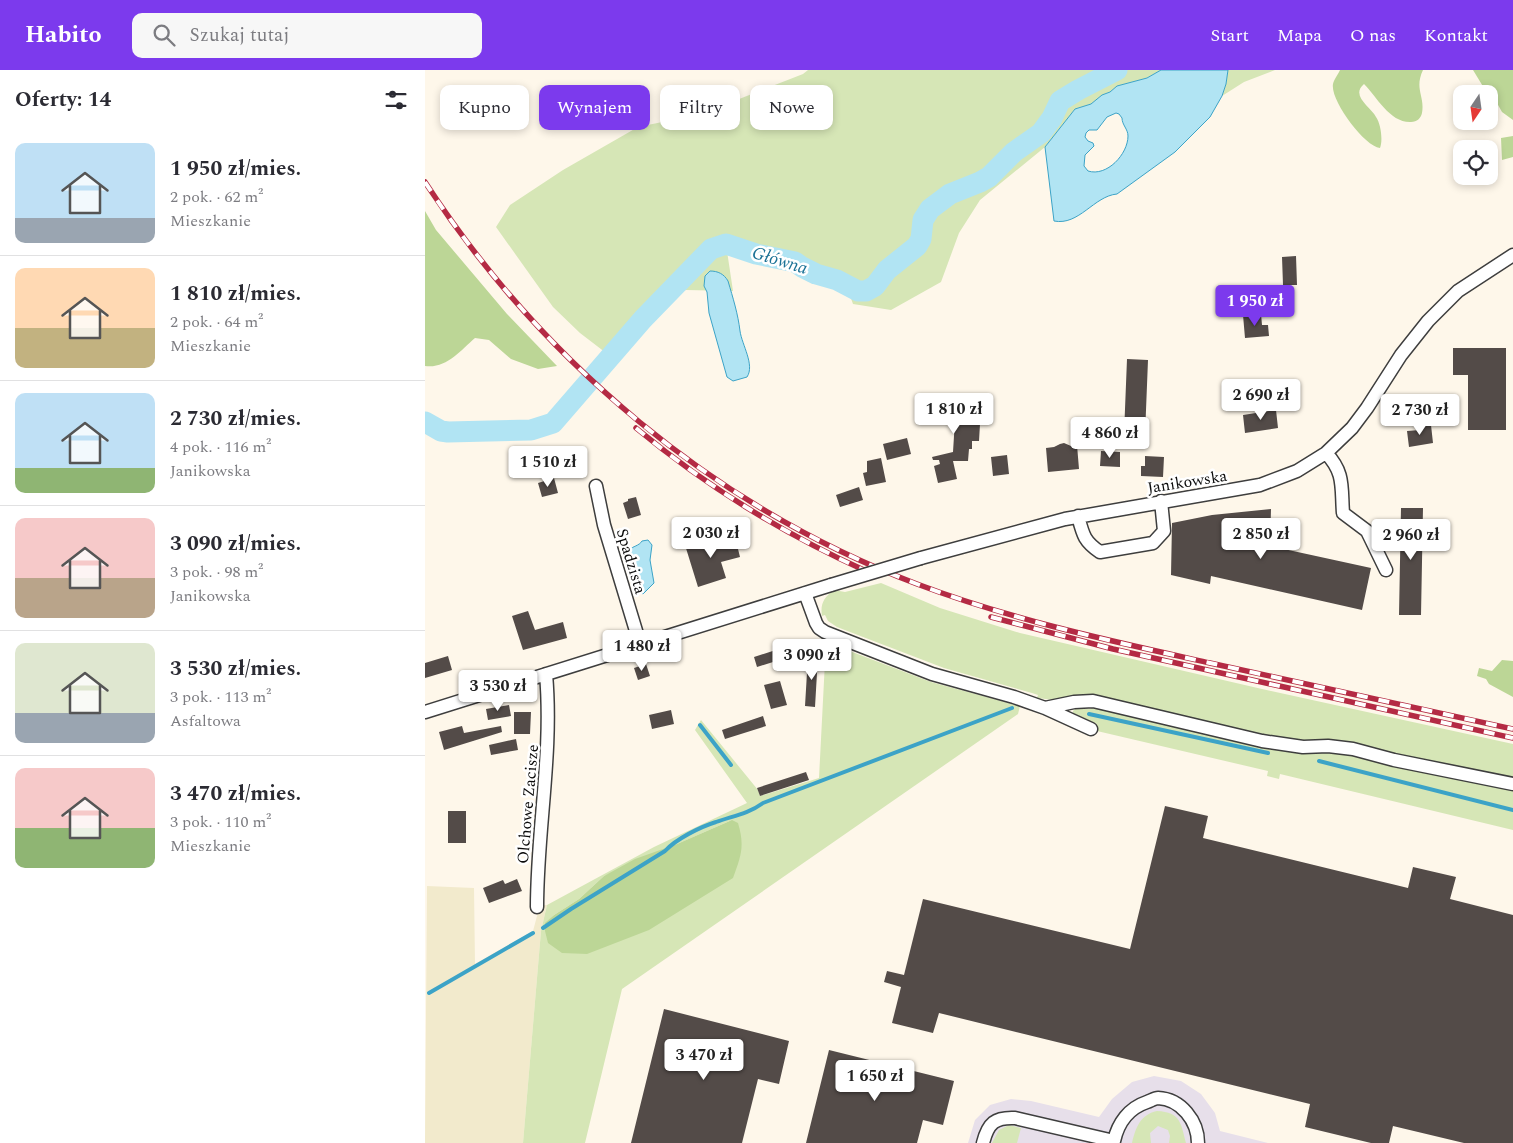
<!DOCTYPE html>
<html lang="pl">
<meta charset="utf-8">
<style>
body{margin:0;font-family:Spectral,serif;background:#f7f7f7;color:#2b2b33;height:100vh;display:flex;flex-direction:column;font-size:19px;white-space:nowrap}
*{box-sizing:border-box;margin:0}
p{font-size:16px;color:#7c7c81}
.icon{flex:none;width:28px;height:28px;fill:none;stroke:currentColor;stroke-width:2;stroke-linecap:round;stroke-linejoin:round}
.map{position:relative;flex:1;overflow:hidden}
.drawer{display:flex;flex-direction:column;background:#fff;width:425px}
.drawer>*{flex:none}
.guide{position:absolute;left:15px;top:15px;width:475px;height:45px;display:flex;gap:10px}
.needle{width:32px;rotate:193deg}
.buttons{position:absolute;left:1028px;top:15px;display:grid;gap:10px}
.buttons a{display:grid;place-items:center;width:45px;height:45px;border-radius:10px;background:#fff;box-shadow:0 2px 8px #0003;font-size:25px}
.price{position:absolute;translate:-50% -42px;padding:0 11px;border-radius:5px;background:#fff;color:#222;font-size:16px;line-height:32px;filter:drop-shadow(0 1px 2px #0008)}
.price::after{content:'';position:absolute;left:50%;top:30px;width:15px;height:11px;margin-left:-8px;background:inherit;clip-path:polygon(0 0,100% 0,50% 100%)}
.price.selected{background:#7c3aed;color:#fff}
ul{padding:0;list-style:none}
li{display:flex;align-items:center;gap:15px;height:125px;padding:0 15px}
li+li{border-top:1px solid #e1e1e2}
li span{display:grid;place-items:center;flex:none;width:140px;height:100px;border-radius:10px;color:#555}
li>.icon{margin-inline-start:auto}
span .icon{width:60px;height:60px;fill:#fffc;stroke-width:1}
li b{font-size:21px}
h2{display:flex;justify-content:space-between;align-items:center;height:60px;padding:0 15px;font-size:21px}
.tag{padding:0 18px;border-radius:10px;background:#fff;box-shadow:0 2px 8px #0003;font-size:18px;line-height:45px}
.tag.selected{background:#7c3aed;color:#fff}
header{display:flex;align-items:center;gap:30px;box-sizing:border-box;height:70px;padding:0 25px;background:#7c3aed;color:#fff}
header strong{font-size:24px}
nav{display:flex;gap:28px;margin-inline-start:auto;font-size:18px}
.search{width:350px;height:45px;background:#f7f7f7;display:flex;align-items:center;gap:12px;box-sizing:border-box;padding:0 18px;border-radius:10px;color:#7c7c81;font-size:19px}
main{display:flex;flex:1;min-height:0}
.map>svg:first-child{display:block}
.industrial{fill:#e7dfea}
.farmland{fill:#f2eacc}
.green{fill:#d6e6b6;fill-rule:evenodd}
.forest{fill:#bcd696}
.water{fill:#b1e4f3;stroke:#3ca3c7;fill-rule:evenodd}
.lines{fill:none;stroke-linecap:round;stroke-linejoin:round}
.stream{stroke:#3ca3c7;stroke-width:4}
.river{stroke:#b1e4f3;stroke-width:21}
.building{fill:#534b48}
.minor-casing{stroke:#3e3e3e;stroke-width:15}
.minor{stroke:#fff;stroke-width:12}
.rail-casing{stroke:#b42a44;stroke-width:5.5}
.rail{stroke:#fff;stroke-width:4;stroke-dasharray:11;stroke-linecap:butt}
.minor-bridge-casing{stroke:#3e3e3e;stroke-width:15;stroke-linecap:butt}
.minor-bridge{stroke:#fff;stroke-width:12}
.labels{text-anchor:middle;stroke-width:5;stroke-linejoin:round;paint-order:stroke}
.street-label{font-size:16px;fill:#0b0b0b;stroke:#fff}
.water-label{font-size:18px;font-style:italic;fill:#1b7296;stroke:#fff}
</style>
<header>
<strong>Habito</strong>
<div class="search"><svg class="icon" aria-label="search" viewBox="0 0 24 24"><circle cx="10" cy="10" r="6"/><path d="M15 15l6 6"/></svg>Szukaj tutaj</div>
<nav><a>Start</a><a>Mapa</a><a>O nas</a><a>Kontakt</a></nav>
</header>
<main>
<section class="drawer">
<h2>Oferty: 14<svg class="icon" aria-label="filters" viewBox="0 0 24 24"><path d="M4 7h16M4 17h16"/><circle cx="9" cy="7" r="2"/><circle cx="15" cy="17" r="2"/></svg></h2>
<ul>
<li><span style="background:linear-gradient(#bfe0f5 75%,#9aa5b1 0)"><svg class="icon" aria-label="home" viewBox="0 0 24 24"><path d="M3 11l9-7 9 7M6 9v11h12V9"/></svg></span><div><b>1 950 zł/mies.</b><p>2 pok. · 62 m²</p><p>Mieszkanie</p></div></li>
<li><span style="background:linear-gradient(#ffd9b3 60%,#c2b280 0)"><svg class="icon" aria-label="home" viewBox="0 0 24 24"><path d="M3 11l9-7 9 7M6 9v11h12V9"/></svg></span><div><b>1 810 zł/mies.</b><p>2 pok. · 64 m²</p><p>Mieszkanie</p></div></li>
<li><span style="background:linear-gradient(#bfe0f5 75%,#8fb573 0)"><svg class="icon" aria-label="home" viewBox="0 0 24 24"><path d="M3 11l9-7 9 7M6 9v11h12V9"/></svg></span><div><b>2 730 zł/mies.</b><p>4 pok. · 116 m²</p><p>Janikowska</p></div></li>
<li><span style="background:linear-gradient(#f6c9c9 60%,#b9a48a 0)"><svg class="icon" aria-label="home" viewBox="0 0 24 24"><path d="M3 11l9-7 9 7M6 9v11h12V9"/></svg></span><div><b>3 090 zł/mies.</b><p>3 pok. · 98 m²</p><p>Janikowska</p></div></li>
<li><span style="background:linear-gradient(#dfe7d0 70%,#9aa5b1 0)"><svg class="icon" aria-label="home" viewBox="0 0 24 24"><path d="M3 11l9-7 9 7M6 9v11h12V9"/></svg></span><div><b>3 530 zł/mies.</b><p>3 pok. · 113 m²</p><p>Asfaltowa</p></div></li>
<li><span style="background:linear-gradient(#f6c9c9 60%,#8fb573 0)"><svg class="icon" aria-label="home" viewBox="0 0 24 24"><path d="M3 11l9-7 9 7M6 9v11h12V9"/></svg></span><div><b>3 470 zł/mies.</b><p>3 pok. · 110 m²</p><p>Mieszkanie</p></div></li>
</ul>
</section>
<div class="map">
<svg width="1088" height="1073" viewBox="0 0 1088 1073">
<rect width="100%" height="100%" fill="#fef7ea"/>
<path class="industrial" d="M729,1006L756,1011L776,1024L790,1043L795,1061L843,1073H543L550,1050L565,1035L586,1029L606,1031L674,1047L687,1029L707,1012Z"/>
<path class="farmland" d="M2,816L49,818L50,894L108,861L115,835H122L116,861L98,1073H0Z"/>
<path class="green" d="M383,0H736L722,8L692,16L685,22L677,25L666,34L650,39L620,77L555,130L534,163L516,212L466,240L428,234L423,220L367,195L302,181L308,221L261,220L232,230L185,286L155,263L128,237L71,157L85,135L138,100L213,57L276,44L378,4Z
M803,0H850L819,12L797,26L801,14Z
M456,513L515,538L595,563L837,619L1088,674V760L855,704L854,709L842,706L843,701L672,661L666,666L672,654L648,643V641L650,639H666L668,627L648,626L629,630L612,628L613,625L607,623L519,598L412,557L403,551L400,545L397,546C395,534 399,527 409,520L420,522Z
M401,572L506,612L595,636L593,644L197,919L160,1073H98L116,861L122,835L229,777L322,733L270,660L276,650L333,720L335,726L394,708ZM307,750L120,861L121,853L129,845L154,829L179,806Z
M732,1041C756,1042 756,1054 761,1073H744L745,1066L743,1060L733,1056L725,1063L726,1073H707C711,1057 715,1045 732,1041Z
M584,1055L596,1058L592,1073H567L574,1060Z"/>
<path class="forest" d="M915,0H998C989,19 1000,26 997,43C996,48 992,52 986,52C965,53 952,27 939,14C925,26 946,37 951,47C956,54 958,71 955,78C939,76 905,30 908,14C909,9 913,5 915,0Z
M1048,0H1088V50L1077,42L1068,26L1062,23Z
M1088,66V87L1077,90L1076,68Z
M0,141L11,160L82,244L132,296L113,299L86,289L64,270L50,268C35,281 21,299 0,296Z
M1077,590L1088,591V627L1064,614L1061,609L1052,606L1054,598L1067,601Z
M307,750L313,753C320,776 316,786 308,808L224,860L162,884L137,883L123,873L120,861V853L129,845L154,829L179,806L210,789L252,774Z"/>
<path class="water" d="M736,0H803L801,14L797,26L785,47L750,82L692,124C669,126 654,156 629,151L620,77L650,39L666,34L677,25L685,22L692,16L722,8ZM691,43L694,44L697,48C697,55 703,59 703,66C703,84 682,107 663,101L659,96L660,85L669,76L668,73L663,71L660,67L661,63L664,60H672L682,47Z
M285,201C293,201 299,204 303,211C308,228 313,244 315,261C317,275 330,295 322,307L308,311L302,307L284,243L282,222L279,216L280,206Z
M223,470L227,475L225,490L229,513L218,524L214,521C213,517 212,513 212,509C209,501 197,489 204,480C208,476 214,476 217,471Z"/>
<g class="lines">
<path class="stream" d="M664,644L843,683
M275,655L306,695
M894,691L1088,740
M118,858L146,839L240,781C251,769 275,757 291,752C307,746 323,744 338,733L587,638
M4,923L108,863"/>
<path class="river" d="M0,352L16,361L23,362L106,360L128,353L218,249L286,179L301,174L331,184L370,192L377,197L391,204L412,210L433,221H441L450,216L462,200L492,176L496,169L498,150L505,139L525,124L555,112L564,107L589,82L616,63L627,48L635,31L653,20L692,0"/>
</g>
<path class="building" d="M871,186L872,215H858L857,187Z
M836,244L837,255H843L844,266L820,268L818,245Z
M1028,278H1081V360H1043V305H1028Z
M702,289L723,290L720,365L699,364Z
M528,323H539L540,324V341H543L542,353L555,354L554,371H547V379H544L543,391H528L532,409L513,413L509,396L515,394L514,390H508L507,387L528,382L530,350L524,351L523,348L507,351L504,335L514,332V328H528Z
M851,340L853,358L820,363L818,345Z
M1006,355L1008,373L984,377L982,361L995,360L994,356Z
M482,368L486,384L462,390L458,374Z
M639,373L646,376L652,375L654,399L623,402L621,378L629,377L635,374Z
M676,381L695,382V397L675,396Z
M582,385L584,404L568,406L566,387Z
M720,386L739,387L738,407L716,406V396H720Z
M456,388L461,412L441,416L438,403L442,402V391Z
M129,408L133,423L117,427L113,413Z
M434,417L438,430L415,437L411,425Z
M211,427L216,445L203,449L198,433L203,431V429Z
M976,438H998L996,545H974Z
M846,439L845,476L946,498L937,540L786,506L785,514L746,505L747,453L787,445Z
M299,467L300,470L310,467L315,487L296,492L301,508L273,517L260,475L270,472L271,476Z
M103,541L110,560L138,552L142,568L98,580L87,546Z
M363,576L367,586L332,597L329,587Z
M23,586L27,600L0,608V593Z
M383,586H393L390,637L380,636Z
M221,594L225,606L213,610L209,598Z
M355,611L362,635L346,639L339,615Z
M84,635L86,646L63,650L61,639Z
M246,640L249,654L227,659L224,645Z
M89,642H106L105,664H89Z
M338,646L341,656L300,669L297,660Z
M37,656L39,663L76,656L77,662L19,680L14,662Z
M91,669L93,680L66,685L64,675Z
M381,702L384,710L335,726L332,718Z
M740,736L783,746L778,768L983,818L988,797L1031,807L1025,829L1088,845V1073H1039L968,1056L964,1073H946L880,1057L885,1034L514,943L508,963L467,953L476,917L459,912L462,901L479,905L498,829L705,879Z
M23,741H41V773H23Z
M92,809L97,821L64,833L58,818L78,810L80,814Z
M239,939L364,971L354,1014L333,1009L317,1073H206Z
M404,980L529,1011L518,1055L498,1050L492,1073H381Z"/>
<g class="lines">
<g class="minor-casing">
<path id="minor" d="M901,383C920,403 916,417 918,443L942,461L961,500
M171,416L179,455L215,574
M653,446C658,465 659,471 675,482L728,473L739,461L736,431
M496,488L640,449L835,415L872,401L901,383L927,358L942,338L976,285L1003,251L1033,221L1088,185
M380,523L391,553L394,558L400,562L507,604L589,627L620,638L649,632L668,631L837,671L878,677L903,676L928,679L969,690L1088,714
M620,638L666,659
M0,642L406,515
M112,837C112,759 128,683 121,604
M558,1073C563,1053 570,1047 590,1048L689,1071C693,1053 704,1038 722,1032C725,1031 730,1028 733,1028C756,1029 773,1051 773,1073"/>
</g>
<use href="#minor" class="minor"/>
<g class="rail-casing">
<path id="rail" d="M0,112C117,292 291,438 492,514C587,550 686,571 785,593C886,615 987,637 1088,659
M211,358C281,416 359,464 441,501
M566,547L688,579L1088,668"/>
</g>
<use href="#rail" class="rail"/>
<g class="minor-bridge-casing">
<path id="minor-bridge" d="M406,515L496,488"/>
</g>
<use href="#minor-bridge" class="minor-bridge"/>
</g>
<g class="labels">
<g class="street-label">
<text transform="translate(762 411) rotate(-9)" y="6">Janikowska</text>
<text transform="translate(207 491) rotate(73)" y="6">Spadzista</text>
<text transform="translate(102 734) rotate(-85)" y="6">Olchowe Zacisze</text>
</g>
<g class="water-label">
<text transform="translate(355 190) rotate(17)" y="6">Główna</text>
</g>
</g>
</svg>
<div class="buttons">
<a><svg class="needle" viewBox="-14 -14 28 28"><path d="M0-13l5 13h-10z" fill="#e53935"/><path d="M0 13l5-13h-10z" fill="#7c7c81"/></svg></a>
<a><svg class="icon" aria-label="locate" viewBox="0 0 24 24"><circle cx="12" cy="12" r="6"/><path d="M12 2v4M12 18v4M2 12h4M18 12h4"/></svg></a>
</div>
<b class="price selected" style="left:830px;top:257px">1 950 zł</b>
<b class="price" style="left:836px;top:351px">2 690 zł</b>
<b class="price" style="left:529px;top:365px">1 810 zł</b>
<b class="price" style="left:995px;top:366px">2 730 zł</b>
<b class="price" style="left:685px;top:389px">4 860 zł</b>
<b class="price" style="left:123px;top:418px">1 510 zł</b>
<b class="price" style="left:286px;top:489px">2 030 zł</b>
<b class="price" style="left:836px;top:490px">2 850 zł</b>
<b class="price" style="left:986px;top:491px">2 960 zł</b>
<b class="price" style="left:217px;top:602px">1 480 zł</b>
<b class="price" style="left:387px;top:611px">3 090 zł</b>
<b class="price" style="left:73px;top:642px">3 530 zł</b>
<b class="price" style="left:279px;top:1011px">3 470 zł</b>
<b class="price" style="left:450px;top:1032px">1 650 zł</b>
<div class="guide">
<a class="tag">Kupno</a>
<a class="tag selected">Wynajem</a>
<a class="tag">Filtry</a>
<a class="tag">Nowe</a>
</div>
</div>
</main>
